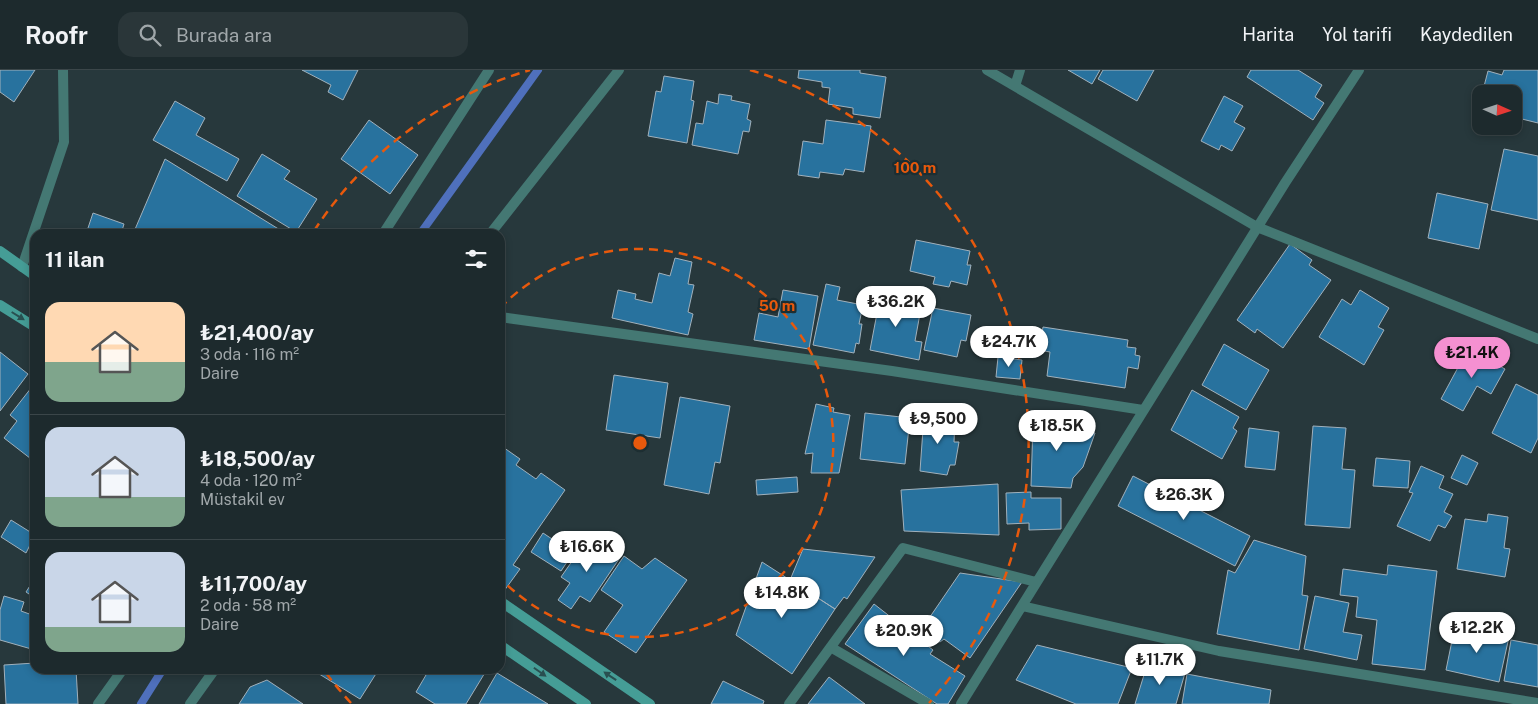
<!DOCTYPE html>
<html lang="tr">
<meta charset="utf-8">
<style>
body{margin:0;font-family:"Public Sans",sans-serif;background:#2a3639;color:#f1f3f6;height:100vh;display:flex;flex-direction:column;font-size:19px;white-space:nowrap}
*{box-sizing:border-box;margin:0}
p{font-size:16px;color:#a0a7aa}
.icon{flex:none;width:28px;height:28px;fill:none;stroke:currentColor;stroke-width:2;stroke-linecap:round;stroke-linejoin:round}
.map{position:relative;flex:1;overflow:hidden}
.side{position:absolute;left:30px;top:159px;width:475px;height:445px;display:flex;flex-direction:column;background:#1d2a2d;border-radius:15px;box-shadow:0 2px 8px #0003,0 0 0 1px #3b4649}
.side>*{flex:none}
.needle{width:32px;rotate:93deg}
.buttons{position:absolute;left:1472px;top:15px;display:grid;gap:10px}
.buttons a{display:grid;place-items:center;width:50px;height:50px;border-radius:10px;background:#1d2a2d;box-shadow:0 2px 8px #0003,0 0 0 1px #3b4649;font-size:25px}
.price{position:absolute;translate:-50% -42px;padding:0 11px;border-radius:18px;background:#fff;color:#222;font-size:16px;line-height:32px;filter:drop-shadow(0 1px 2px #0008)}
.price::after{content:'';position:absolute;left:50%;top:30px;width:15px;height:11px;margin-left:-8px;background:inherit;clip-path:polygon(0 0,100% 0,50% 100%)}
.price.current{background:#f590d1;color:#111}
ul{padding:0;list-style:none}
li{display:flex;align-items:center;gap:15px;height:125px;padding:0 15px}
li+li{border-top:1px solid #3b4649}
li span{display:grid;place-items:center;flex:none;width:140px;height:100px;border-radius:15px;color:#555}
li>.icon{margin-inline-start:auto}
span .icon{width:60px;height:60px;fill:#fffc;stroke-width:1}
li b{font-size:21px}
h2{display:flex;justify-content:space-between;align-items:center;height:60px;padding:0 15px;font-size:21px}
header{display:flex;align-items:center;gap:30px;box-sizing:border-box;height:70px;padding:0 25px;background:#1d2a2d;border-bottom:1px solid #3b4649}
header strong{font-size:24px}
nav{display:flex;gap:28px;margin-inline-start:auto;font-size:18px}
.search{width:350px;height:45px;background:#2a3639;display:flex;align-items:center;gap:12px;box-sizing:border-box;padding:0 18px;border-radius:15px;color:#a0a7aa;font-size:19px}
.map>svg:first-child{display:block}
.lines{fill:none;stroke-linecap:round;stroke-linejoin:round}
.stream{stroke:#4f70bc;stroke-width:8}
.building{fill:#28729e;stroke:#a1b1bc}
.street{stroke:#447873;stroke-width:10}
.secondary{stroke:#459d96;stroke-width:10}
.oneway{fill:#294f50}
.ring{fill:none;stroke:#e8590c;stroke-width:2.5;stroke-dasharray:9 6}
.centre{fill:#e8590c;stroke:#1d2e32;stroke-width:2.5}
.ring-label{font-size:15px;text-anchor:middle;font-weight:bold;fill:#e8590c;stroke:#1d2e32;stroke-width:4.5;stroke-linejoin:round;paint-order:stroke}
</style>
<header>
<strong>Roofr</strong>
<div class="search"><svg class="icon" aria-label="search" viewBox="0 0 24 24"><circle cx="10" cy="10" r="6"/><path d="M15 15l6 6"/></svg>Burada ara</div>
<nav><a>Harita</a><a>Yol tarifi</a><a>Kaydedilen</a></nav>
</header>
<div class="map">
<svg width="1538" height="634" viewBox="0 0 1538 634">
<rect width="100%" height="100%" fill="#27383c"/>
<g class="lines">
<path class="stream" d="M420,164L538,0
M141,634L163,599"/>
</g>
<path class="building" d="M0,0H35L14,32L0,22Z
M302,0H358L343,30L328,22L331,15Z
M799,0H860V3L886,7L880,48L853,44V38L828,34L830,18L822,17V12L798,8Z
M1068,0H1100L1092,14Z
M1103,0H1154L1137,31L1098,9Z
M1251,0H1298L1322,15L1315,27L1324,33L1313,50L1247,7Z
M1504,0H1538V53L1514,47V24H1482L1488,1L1502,5Z
M664,6L694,11L691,30L694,31L687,73L648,66L656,21L661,22Z
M719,24L732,26L731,30L750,34L747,49L751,51L749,62L743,61L738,84L692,75L696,53L703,54L707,31L718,34Z
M1224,26L1243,36L1234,52L1245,58L1232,81L1221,75L1219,80L1201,71Z
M175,31L205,48L196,65L239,89L227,111L153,70Z
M369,50L418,85L390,124L341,89Z
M826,50L871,56L864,102L845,99L843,105L820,102L819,108L798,105L803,71L823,74Z
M1504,79L1538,86V150L1491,140Z
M262,84L290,101L284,109L317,129L296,162L237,126Z
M165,89L285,163V164H133Z
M1437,123L1488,134L1479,179L1428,168Z
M93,143L124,154L121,164H86Z
M916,170L970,181L967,195H971L967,215L951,211L949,217L933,214L935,207L910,201Z
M1290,174L1312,190L1309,195L1331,210L1283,278L1257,259L1255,263L1237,250Z
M675,188L692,192L688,214L694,215L688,242L693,244L688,265L612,248L618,220L636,224L635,229L652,233L659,203L670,206Z
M826,214L840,217L837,230L863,235L859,254H862L859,274L856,273L854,283L813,275Z
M882,217L894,220L892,233L921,238L915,271L922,272L919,290L870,280Z
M783,220L818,226L809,279L754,270L759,243L778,247Z
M1360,220L1389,238L1378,257L1384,260L1364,295L1319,267L1342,229L1351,235Z
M933,238L971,245L966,271L961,270L957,287L924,280Z
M1043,257L1128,270L1127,277L1136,278L1135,285L1140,286L1138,299L1128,297L1125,318L1047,306L1050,282L1039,280Z
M1224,274L1269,300L1246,340L1202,315Z
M1468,279L1505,299L1491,324L1477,316L1463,341L1441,329Z
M0,282L28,304L0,341Z
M998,287L1022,290L1020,309L996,307Z
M614,305L668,313L660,368L606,360Z
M35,313V392L4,368L17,351L10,345Z
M1516,314L1538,325V368L1531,383L1492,363Z
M1192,320L1239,347L1233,358L1237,361L1222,389L1171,360Z
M680,327L730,336L720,393L715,392L709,424L664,415Z
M816,334L834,338L833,342L850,345L839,403H811L813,383L805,384Z
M1039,341L1063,345L1062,359L1095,363L1083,397L1073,408L1071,418L1031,416L1033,354L1038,356Z
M865,343L910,348L905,394L860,389Z
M924,345L955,348L954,372H959L955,395H950L947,405L920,401Z
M1313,356L1346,358L1342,399L1355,400L1350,458L1305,455Z
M1249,358L1279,362L1275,400L1245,397Z
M500,375L520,389L516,395L536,409L541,403L565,420L513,495L520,499L504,521L500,518Z
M1462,385L1478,393L1467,415L1451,408Z
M1376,388L1410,391L1408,418L1373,416Z
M1421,396L1444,406L1439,418L1453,424L1444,442L1452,446L1445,458L1438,455L1430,471L1397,456L1413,423L1409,422Z
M1133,406L1250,466L1235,496L1118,436Z
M797,407L798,422L757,425L756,410Z
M998,414L999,465L904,461L901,420Z
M1031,422V428H1061V459L1029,460V453L1007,454L1006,423Z
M1488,444L1508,447L1504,478L1510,479L1505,507L1457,499L1465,449L1487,452Z
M11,450L35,465L26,483L1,467Z
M543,463L573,483L561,501L531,482Z
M589,467L619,489L590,532L580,526L571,539L558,530L570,513L561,507Z
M1254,470L1306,486L1302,525L1308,526L1299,580L1217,564L1228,500L1235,503Z
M803,479L875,487L847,529L844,527L835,539L790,510Z
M624,486L642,499L655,488L687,510L636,583L604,562L623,535L601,520Z
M762,492L835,539L792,604L736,565Z
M1388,495L1437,501L1425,600L1372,594L1377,550L1356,547L1358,527L1340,525L1343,499L1387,505Z
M960,503L1022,512L970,588L944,569L940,572L921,560Z
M35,508V528L26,522Z
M4,526L24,532L21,541L35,546V580L0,570V540Z
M1315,526L1349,533L1343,562L1362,565L1357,590L1304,579Z
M874,534L933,580L930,584L965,606L948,634H937L845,574Z
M1455,556L1509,567L1499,612L1446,600Z
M1511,570L1538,575V617L1504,611Z
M1037,575L1132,598L1118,634H1076L1016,610Z
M1148,592L1185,603L1176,634H1135Z
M35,593V599H76L78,634H6L4,595Z
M311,599H379L360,629Z
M416,599H482L486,601L466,634H435L416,622L426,605Z
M497,603L548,634H479Z
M1187,604L1271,620L1269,634H1182Z
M829,607L865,634H808Z
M267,610L303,634H239L250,617Z
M723,611L764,631L763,634H711Z"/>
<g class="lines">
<path class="street" d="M987,0L1257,157L1538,269
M1015,16L1020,0
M383,164L489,0
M490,164L619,0
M22,197L64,72L63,0
M500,247L892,301L1143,340
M1022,536L1219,581L1538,633
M832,578L929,634
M98,634L123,599
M190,634L215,599
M789,634L903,478L1036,512
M961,634L1285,113L1359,0"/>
<path class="secondary" d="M0,181L35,206
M0,235L35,257
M500,531L650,634
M500,575L586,634"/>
</g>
<defs><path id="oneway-solid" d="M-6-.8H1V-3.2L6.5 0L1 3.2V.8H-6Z" transform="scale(1.25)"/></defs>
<g class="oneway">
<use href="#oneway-solid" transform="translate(18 246) rotate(32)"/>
<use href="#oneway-solid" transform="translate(540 602) rotate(35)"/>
<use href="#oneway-solid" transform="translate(610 606) rotate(-146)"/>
</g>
<g class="ring">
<path d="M500 238A194 194 0 1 1 500 508"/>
<path d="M351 633A389 389 0 0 1 323 599M314 161A389 389 0 0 1 530 0M750 0A389 389 0 0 1 929 633"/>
</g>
<circle cx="640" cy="373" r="8" class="centre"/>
<g class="ring-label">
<text x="915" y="103">100 m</text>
<text x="777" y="241">50 m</text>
</g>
</svg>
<div class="buttons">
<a><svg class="needle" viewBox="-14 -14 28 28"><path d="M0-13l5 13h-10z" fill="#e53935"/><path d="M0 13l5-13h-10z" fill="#a0a7aa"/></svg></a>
</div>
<b class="price" style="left:896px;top:258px">₺36.2K</b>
<b class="price" style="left:1009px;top:298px">₺24.7K</b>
<b class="price current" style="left:1472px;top:309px">₺21.4K</b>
<b class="price" style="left:938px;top:375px">₺9,500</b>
<b class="price" style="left:1057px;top:382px">₺18.5K</b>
<b class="price" style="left:1184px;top:451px">₺26.3K</b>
<b class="price" style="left:587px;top:503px">₺16.6K</b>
<b class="price" style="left:782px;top:549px">₺14.8K</b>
<b class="price" style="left:1477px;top:584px">₺12.2K</b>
<b class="price" style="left:904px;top:587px">₺20.9K</b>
<b class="price" style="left:1160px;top:616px">₺11.7K</b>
<section class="side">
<h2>11 ilan<svg class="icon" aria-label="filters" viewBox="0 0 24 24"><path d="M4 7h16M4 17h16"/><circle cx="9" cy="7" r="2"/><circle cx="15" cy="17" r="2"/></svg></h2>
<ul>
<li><span style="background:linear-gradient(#ffd9b3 60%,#7fa58c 0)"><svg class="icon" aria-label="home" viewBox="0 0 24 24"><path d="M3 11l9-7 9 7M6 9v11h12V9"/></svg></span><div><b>₺21,400/ay</b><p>3 oda · 116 m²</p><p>Daire</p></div></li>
<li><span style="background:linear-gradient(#c9d6e8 70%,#7fa58c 0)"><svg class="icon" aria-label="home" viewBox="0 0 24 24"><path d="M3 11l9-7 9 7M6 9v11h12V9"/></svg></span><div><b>₺18,500/ay</b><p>4 oda · 120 m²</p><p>Müstakil ev</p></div></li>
<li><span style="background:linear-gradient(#c9d6e8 75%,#7fa58c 0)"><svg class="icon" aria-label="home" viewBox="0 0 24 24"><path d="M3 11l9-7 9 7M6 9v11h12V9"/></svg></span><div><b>₺11,700/ay</b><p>2 oda · 58 m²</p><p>Daire</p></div></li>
</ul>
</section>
</div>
